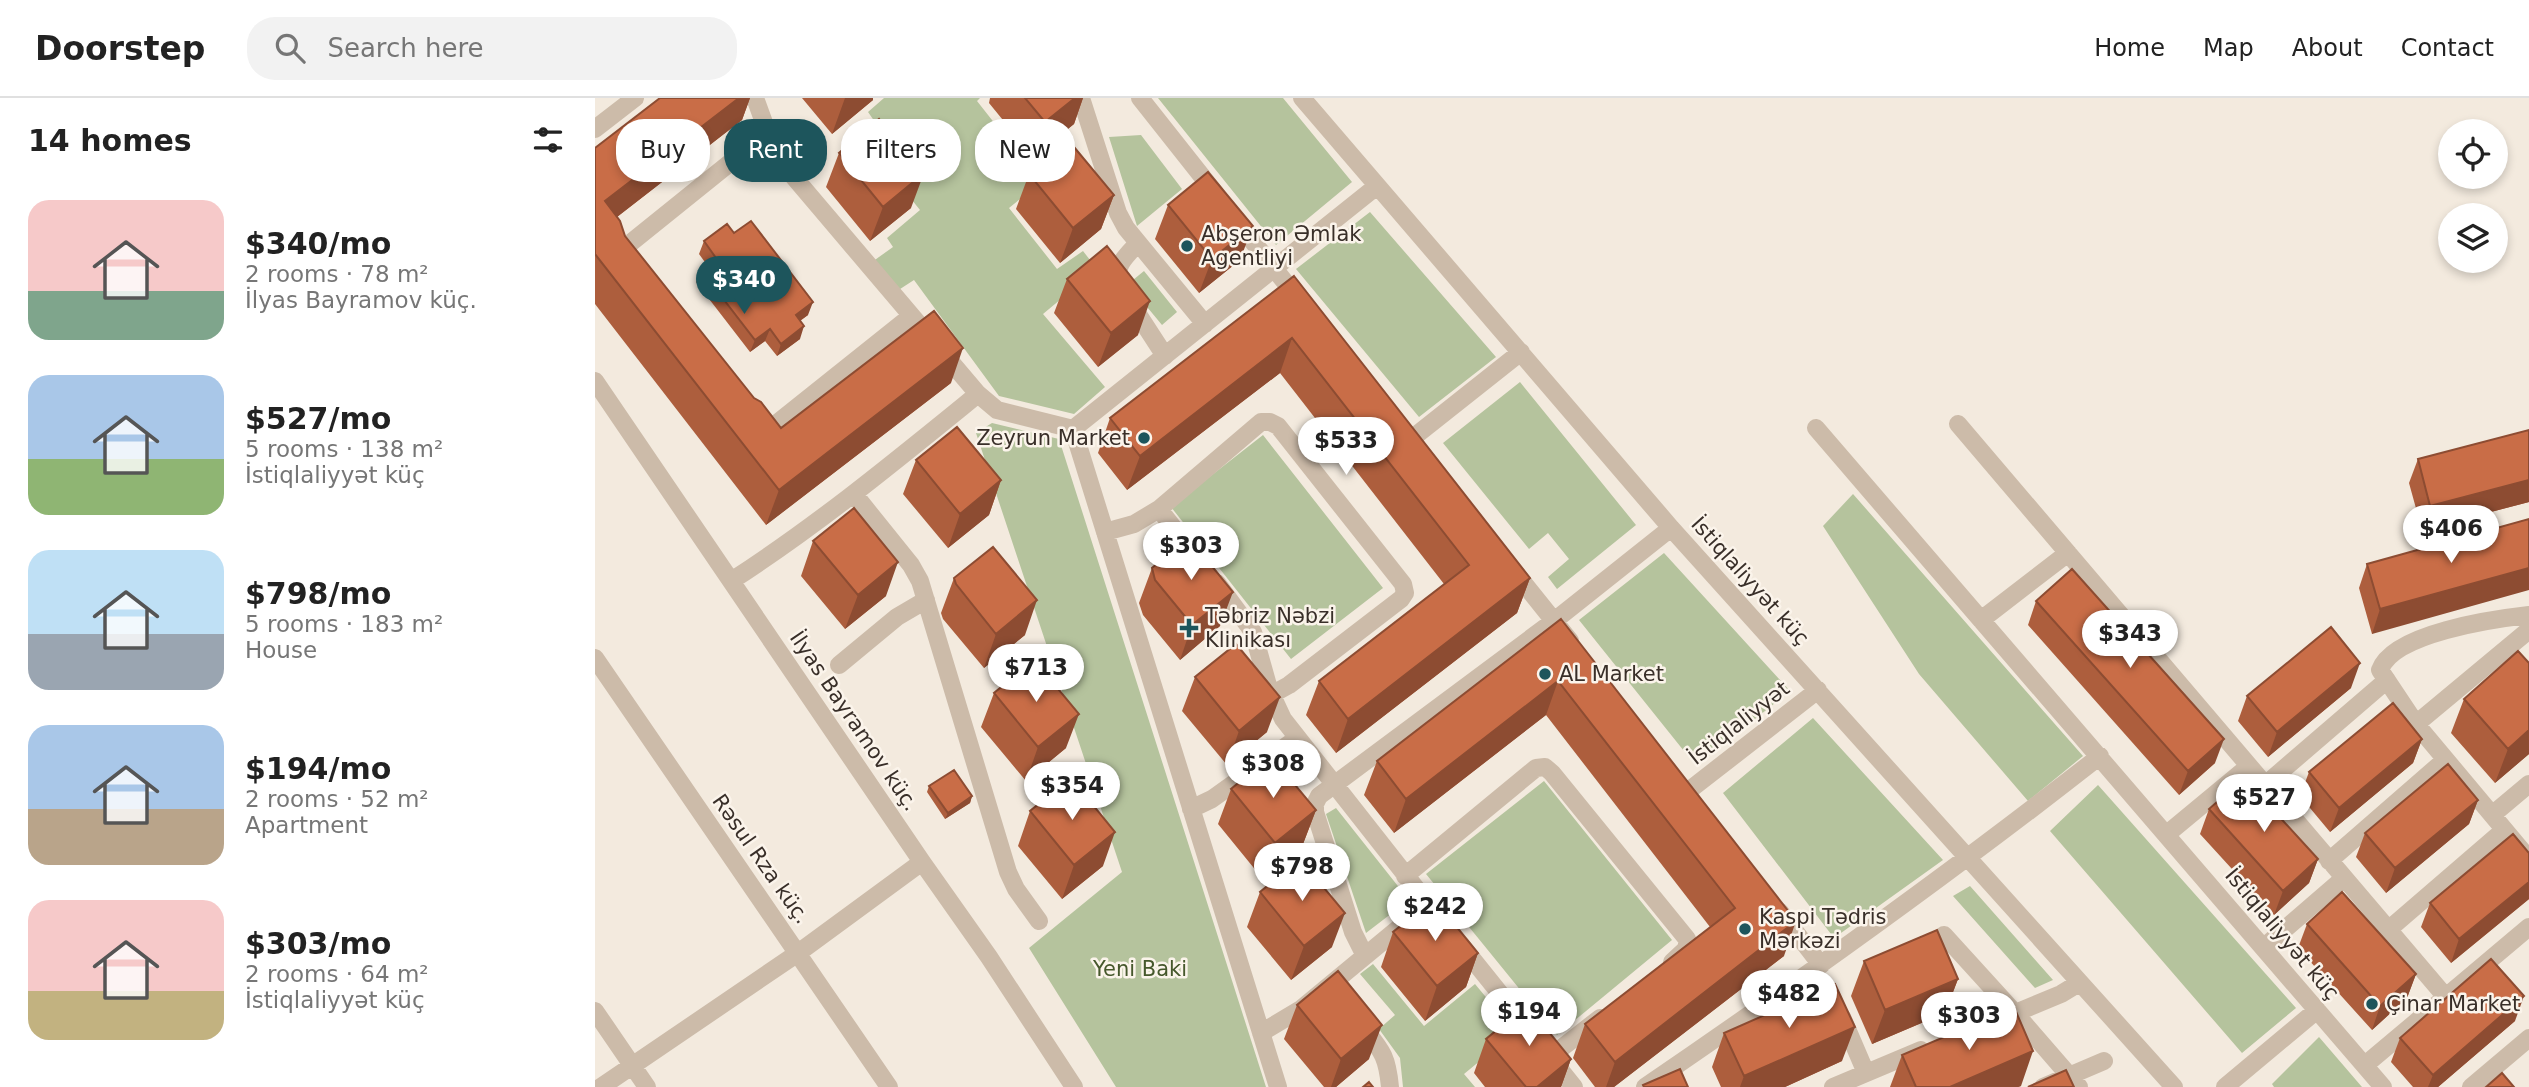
<!DOCTYPE html>
<meta charset="utf-8">
<style>
body{margin:0;font-family:"DejaVu Sans",sans-serif;background:#f2f2f2;color:#222;height:100vh;display:flex;flex-direction:column;font-size:26px;white-space:nowrap}
*{box-sizing:border-box;margin:0}
p{font-size:23px;color:#767676}
.icon{flex:none;width:38px;height:38px;fill:none;stroke:currentColor;stroke-width:2;stroke-linecap:round;stroke-linejoin:round}
.map{position:relative;flex:1;overflow:hidden}
.sheet{display:flex;flex-direction:column;background:#fff;width:595px}
.sheet>*{flex:none}
.hud{position:absolute;left:21px;top:21px;width:665px;height:63px;display:flex;gap:14px}
.fabs{position:absolute;left:1843px;top:21px;display:grid;gap:14px}
.fabs a{display:grid;place-items:center;width:70px;height:70px;border-radius:50%;background:#fff;box-shadow:0 4px 10px #0003;font-size:35px}
.price{position:absolute;translate:-50% -60px;padding:0 16px;border-radius:24px;background:#fff;color:#222;font-size:23px;line-height:46px;filter:drop-shadow(0 2px 4px #0008)}
.price::after{content:'';position:absolute;left:50%;top:42px;width:21px;height:16px;margin-left:-10px;background:inherit;clip-path:polygon(0 0,100% 0,50% 100%)}
.price.current{background:#1d555c;color:#fff}
ul{padding:0;list-style:none}
li{display:flex;align-items:center;gap:21px;height:175px;padding:0 28px}
li span{display:grid;place-items:center;flex:none;width:196px;height:140px;border-radius:21px;color:#555}
li>.icon{margin-inline-start:auto}
span .icon{width:84px;height:84px;fill:#fffc;stroke-width:1}
li b{font-size:30px}
h2{display:flex;justify-content:space-between;align-items:center;height:84px;padding:0 28px;font-size:30px}
.chip{padding:0 24px;border-radius:28px;background:#fff;box-shadow:0 4px 10px #0003;font-size:24px;line-height:63px}
.chip.current{background:#1d555c;color:#fff}
header{display:flex;align-items:center;gap:42px;box-sizing:border-box;height:98px;padding:0 35px;background:#fff;border-bottom:2px solid #e0e0e0}
header strong{font-size:33px}
nav{display:flex;gap:38px;margin-inline-start:auto;font-size:24px}
.search{width:490px;height:63px;background:#f2f2f2;display:flex;align-items:center;gap:18px;box-sizing:border-box;padding:0 24px;border-radius:28px;color:#767676;font-size:26px}
main{display:flex;flex:1;min-height:0}
.map>svg:first-child{display:block}
.green{fill:#b5c39d}
.lines{fill:none;stroke-linecap:round;stroke-linejoin:round}
.minor{stroke:#ccbba9;stroke-width:18}
.wall{fill:#ad5e3d}
.shaded-wall{fill:#8d4c32}
.building{fill:#c96d47;stroke:#8d4c32;stroke-width:2}
.poi-dot{fill:#1d555c;stroke:#fbf4eb;stroke-width:2.5}
.labels{text-anchor:middle;stroke-width:5;stroke-linejoin:round;paint-order:stroke}
.poi-label{font-size:21px;fill:#392f29;stroke:#fbf4eb;text-anchor:start}
.street-label{font-size:21px;fill:#392f29;stroke:#fbf4eb}
.park-label{font-size:21px;fill:#46582c;stroke:#fbf4eb}
</style>
<header>
<strong>Doorstep</strong>
<div class="search"><svg class="icon" aria-label="search" viewBox="0 0 24 24"><circle cx="10" cy="10" r="6"/><path d="M15 15l6 6"/></svg>Search here</div>
<nav><a>Home</a><a>Map</a><a>About</a><a>Contact</a></nav>
</header>
<main>
<section class="sheet">
<h2>14 homes<svg class="icon" aria-label="filters" viewBox="0 0 24 24"><path d="M4 7h16M4 17h16"/><circle cx="9" cy="7" r="2"/><circle cx="15" cy="17" r="2"/></svg></h2>
<ul>
<li><span style="background:linear-gradient(#f6c9c9 65%,#7fa58c 0)"><svg class="icon" aria-label="home" viewBox="0 0 24 24"><path d="M3 11l9-7 9 7M6 9v11h12V9"/></svg></span><div><b>$340/mo</b><p>2 rooms · 78 m²</p><p>İlyas Bayramov küç.</p></div></li>
<li><span style="background:linear-gradient(#a9c7e8 60%,#8fb573 0)"><svg class="icon" aria-label="home" viewBox="0 0 24 24"><path d="M3 11l9-7 9 7M6 9v11h12V9"/></svg></span><div><b>$527/mo</b><p>5 rooms · 138 m²</p><p>İstiqlaliyyət küç</p></div></li>
<li><span style="background:linear-gradient(#bfe0f5 60%,#9aa5b1 0)"><svg class="icon" aria-label="home" viewBox="0 0 24 24"><path d="M3 11l9-7 9 7M6 9v11h12V9"/></svg></span><div><b>$798/mo</b><p>5 rooms · 183 m²</p><p>House</p></div></li>
<li><span style="background:linear-gradient(#a9c7e8 60%,#b9a48a 0)"><svg class="icon" aria-label="home" viewBox="0 0 24 24"><path d="M3 11l9-7 9 7M6 9v11h12V9"/></svg></span><div><b>$194/mo</b><p>2 rooms · 52 m²</p><p>Apartment</p></div></li>
<li><span style="background:linear-gradient(#f6c9c9 65%,#c2b280 0)"><svg class="icon" aria-label="home" viewBox="0 0 24 24"><path d="M3 11l9-7 9 7M6 9v11h12V9"/></svg></span><div><b>$303/mo</b><p>2 rooms · 64 m²</p><p>İstiqlaliyyət küç</p></div></li>
</ul>
</section>
<div class="map">
<svg width="1934" height="989" viewBox="0 0 1934 989">
<rect width="100%" height="100%" fill="#f3eade"/>
<path class="green" d="M289,0H385L382,3L446,84L414,110L462,171L488,153L502,171L448,216L510,289L479,316L404,298L319,182L302,193L277,164L298,149L292,140L325,112L275,50L289,37L273,14Z
M563,0H688L757,84L681,147Z
M546,37L587,91L542,128L514,39Z
M775,114L901,259L824,319L701,171Z
M549,173L582,214L567,227L533,186Z
M925,284L1041,427L962,491L953,479L974,461L953,435L934,451L848,345Z
M397,325L464,341L671,989H521L434,850L527,774L381,335Z
M668,337L788,490L696,561L576,409Z
M1258,396L1488,658L1433,703L1324,576L1228,428Z
M1069,455L1195,593L1101,668L984,522Z
M1218,620L1348,762L1239,840L1128,695Z
M949,683L1077,842L962,937L831,776Z
M1503,687L1701,910L1647,955L1455,733Z
M741,710L814,802L771,835L731,716Z
M1375,788L1458,882L1440,890L1358,798Z
M778,866L829,928L880,886L920,934L869,976L880,989H808L805,960L784,931L800,917L765,876Z
M1724,939L1767,989H1679L1677,986Z"/>
<g class="lines">
<path class="minor" d="M486,0L523,115L531,130L610,226
M545,0L621,96
M707,0L1076,430L1579,989
M0,31L40,0
M640,121L705,203
M543,145C532,157 520,167 522,184L570,258
M26,162L24,157L28,151L136,64L175,41
M0,283L327,764L394,859L479,989
M383,296L402,312L478,331
M1363,326L1850,898
M162,328L181,326L315,219
M1221,330L1788,989
M478,331L683,989
M478,331L782,88
M815,342L926,254
M259,396L316,467L325,483L413,774L421,791L444,823
M564,411L604,463
M510,434L539,426L564,411L666,324H675L683,328L808,486L810,495L806,501L694,587L676,597
M918,472L975,543
M136,483C223,427 303,361 383,296L198,78L175,41L160,0
M622,485L658,534L674,591L688,621L846,822
M1934,517C1899,521 1798,535 1785,572L1821,626L1934,532
M1386,522L1473,455
M0,560L294,989
M244,567L302,519L331,502
M1821,626L1934,761
M1670,687L1792,582
M1092,694L1223,592
M596,711L617,701L701,641
M1897,717L1934,686
M1572,736L1654,668
M1734,763L1850,662
M810,778L941,670L950,669L957,675L1092,841V850L1077,864
M1185,814L1226,867
M1793,832L1909,732
M1349,837L1420,915L1484,989
M866,847L936,934
M1669,849L1749,780
M770,858L758,834L720,714V706L724,698L959,523L1076,430
M0,913L52,989
M1247,919L1271,975
M1401,923L1466,896L1484,885
M767,928C787,953 792,957 795,989
M666,935L706,911L833,806
M955,959L979,989
M955,959L1005,920
M1770,967L1934,829
M6,989L203,855L327,764
M1050,989C1205,883 1357,774 1505,658
M1238,989L1326,952
M1448,989L1509,963
M1630,989L1722,912
M1876,989L1934,940"/>
</g>
<path class="wall" d="M65,0H155L147,22L22,119L30,138L159,300L186,330L356,285L171,427L0,206V50Z
M207,0H278V2L237,36Z
M395,0H488L479,26L438,59L394,5Z
M244,55L316,110L275,143L231,89Z
M434,76L519,97L506,131L465,165L421,111Z
M573,107L645,162L604,195L560,141Z
M139,135L213,217L205,223V241L182,258L170,243L155,254L101,184L106,172L112,167L104,156L109,143Z
M699,178L935,480L922,515L741,655L711,617L724,583L849,486L685,275L532,392L503,355L515,320Z
M472,181L543,237L503,269L459,215Z
M1934,332V404L1827,432L1814,385L1823,361Z
M321,362L406,382L394,417L353,450L308,396Z
M1934,421L1777,536L1764,490L1772,466Z
M218,443L291,498L250,531L206,478Z
M557,470L625,528L585,562L548,517L544,505Z
M359,480L430,537L389,570L348,521L346,515Z
M1441,503L1620,665L1584,697L1433,527Z
M966,521L1189,858L1019,989H1000L978,960L990,926L1115,829L951,617L799,735L769,697L782,663Z
M600,579L672,634L632,667L587,613Z
M1756,590L1673,659L1643,623L1652,598Z
M399,595L471,650L431,683L386,629Z
M1869,601L1934,656L1900,685L1856,635Z
M1827,641L1818,665L1735,734L1705,698L1714,674Z
M334,688L377,698L375,705L350,721L332,694Z
M636,691L721,712L708,746L667,780L623,726Z
M1883,702L1874,726L1791,795L1761,759L1770,735Z
M1614,711L1723,761L1714,785L1679,817L1605,736Z
M435,713L508,768L467,801L423,748Z
M1934,755V801L1856,865L1826,829L1835,805Z
M665,794L737,849L696,882L652,829Z
M1712,826L1821,876L1812,900L1777,932L1703,850Z
M798,834L883,855L871,889L830,923L786,869Z
M1269,863L1363,881L1350,915L1277,946L1256,898Z
M702,907L774,961L741,989H729L689,941Z
M1920,923L1843,989H1818L1796,964L1805,940Z
M1129,935L1247,963L1190,989H1126L1117,969Z
M891,941L976,961L966,989H890L879,975Z
M1307,957L1426,988L1423,989H1295Z"/>
<path class="shaded-wall" d="M144,0H155L147,22L0,136L10,103Z
M250,0H278V2L237,36Z
M480,0H488L479,26L438,59L450,24Z
M329,75L316,110L275,143L288,109Z
M519,97L506,131L465,165L478,130Z
M658,128L645,162L604,195L617,161Z
M555,203L543,237L503,269L516,235Z
M218,204L213,217L196,229L201,217Z
M209,228L205,241L182,258L186,246Z
M175,231L170,243L155,254L160,242Z
M697,240L685,275L532,392L545,358Z
M368,250L356,285L171,427L184,392Z
M406,382L394,417L353,450L365,416Z
M1934,382V404L1827,432L1835,408Z
M303,464L291,498L250,531L263,497Z
M1934,470V492L1777,536L1785,511Z
M935,480L922,515L741,655L753,621Z
M638,494L625,528L585,562L597,527Z
M442,502L430,537L389,570L401,536Z
M1765,565L1756,590L1673,659L1682,634Z
M963,583L951,617L799,735L811,701Z
M685,599L672,634L632,667L644,633Z
M484,616L471,650L431,683L443,649Z
M1934,632V656L1900,685L1913,651Z
M1629,641L1620,665L1584,697L1593,673Z
M1827,641L1818,665L1735,734L1744,710Z
M377,698L375,705L350,721L353,715Z
M1883,702L1874,726L1791,795L1800,770Z
M721,712L708,746L667,780L680,745Z
M520,734L508,768L467,801L479,767Z
M1723,761L1714,785L1679,817L1688,793Z
M1934,784V801L1856,865L1864,841Z
M750,815L737,849L696,882L709,848Z
M1201,823L1189,858L1019,989H1011L1020,964Z
M883,855L871,889L830,923L842,888Z
M1821,876L1812,900L1777,932L1785,908Z
M1363,881L1350,915L1277,946L1290,912Z
M1929,898L1920,923L1843,989H1833L1838,977Z
M787,927L774,961L741,989H736L746,961Z
M1260,929L1247,963L1190,989H1145L1149,978Z
M1438,953L1426,988L1423,989H1355Z
M976,961L966,989H942Z"/>
<path class="building" d="M65,0H144L10,103L25,123L30,138L159,300L166,304L186,330L339,213L368,250L184,392L0,156V50Z
M430,0H480L450,24Z
M284,21L329,75L288,109L244,55Z
M474,43L519,97L478,130L434,76Z
M613,74L658,128L617,161L573,107Z
M156,123L218,204L201,217L209,228L186,246L175,231L160,242L106,172L121,160L109,143L132,126L139,135Z
M512,148L555,203L516,235L472,181Z
M699,178L935,480L753,621L724,583L874,467L697,240L545,358L515,320Z
M362,329L406,382L365,416L321,362Z
M1934,332V382L1835,408L1823,361Z
M259,410L303,464L263,497L218,443Z
M1934,421V470L1785,511L1772,466Z
M594,440L638,494L597,527L560,482L557,470Z
M398,449L442,502L401,536L361,486L359,480Z
M1477,471L1629,641L1593,673L1441,503Z
M966,521L1201,823L1020,964L990,926L1140,810L963,583L811,701L782,663Z
M1736,529L1765,565L1682,634L1652,598Z
M641,546L685,599L644,633L600,579Z
M1923,553L1934,565V632L1913,651L1869,601Z
M439,562L484,616L443,649L399,595Z
M1798,605L1827,641L1744,710L1714,674Z
M676,658L721,712L680,745L636,691Z
M1853,666L1883,702L1800,770L1770,735Z
M359,672L377,698L353,715L334,688Z
M476,680L520,734L479,767L435,713Z
M1649,680L1723,761L1688,793L1614,711Z
M1918,736L1934,755V784L1864,841L1835,805Z
M705,761L750,815L709,848L665,794Z
M1747,794L1821,876L1785,908L1712,826Z
M839,801L883,855L842,888L798,834Z
M1342,832L1363,881L1290,912L1269,863Z
M1896,861L1929,898L1838,977L1805,940Z
M743,873L787,927L746,961L702,907Z
M1240,886L1260,929L1149,978L1129,935Z
M932,907L976,961L942,989H931L891,941Z
M1419,909L1438,953L1355,989H1321L1307,957Z
M1085,971L1093,989H1049L1048,987Z
M1471,972L1479,989H1433Z
M1907,975L1919,989H1891Z
M774,984L778,989H768Z"/>
<g class="poi-dot">
<circle cx="592" cy="148" r="7"/>
<circle cx="549" cy="340" r="7"/>
<path d="M590.5 519.5h7v7h7v7h-7v7h-7v-7h-7v-7h7z"/>
<circle cx="950" cy="576" r="7"/>
<circle cx="1150" cy="831" r="7"/>
<circle cx="1777" cy="906" r="7"/>
</g>
<g class="labels">
<g class="poi-label">
<text x="606" y="143">Abşeron Əmlak<tspan x="606" dy="24">Agentliyi</tspan></text>
<text x="535" y="347" text-anchor="end">Zeyrun Market</text>
<text x="610" y="525">Təbriz Nəbzi<tspan x="610" dy="24">Klinikası</tspan></text>
<text x="964" y="583">AL Market</text>
<text x="1164" y="826">Kaspi Tədris<tspan x="1164" dy="24">Mərkəzi</tspan></text>
<text x="1791" y="913">Çinar Market</text>
</g>
<g class="street-label">
<text transform="translate(1155 483) rotate(48)" y="7">İstiqlaliyyət küç</text>
<text transform="translate(259 623) rotate(56)" y="7">İlyas Bayramov küç.</text>
<text transform="translate(1144 625) rotate(-38)" y="7">İstiqlaliyyət</text>
<text transform="translate(166 761) rotate(55)" y="7">Rəsul Rza küç.</text>
<text transform="translate(1687 836) rotate(50)" y="7">İstiqlaliyyət küç</text>
</g>
<g class="park-label">
<text x="545" y="878">Yeni Baki</text>
</g>
</g>
</svg>
<div class="fabs">
<a><svg class="icon" aria-label="locate" viewBox="0 0 24 24"><circle cx="12" cy="12" r="6"/><path d="M12 2v4M12 18v4M2 12h4M18 12h4"/></svg></a>
<a><svg class="icon" aria-label="layers" viewBox="0 0 24 24"><path d="M12 4l9 5-9 5-9-5zM3 14l9 5 9-5"/></svg></a>
</div>
<b class="price current" style="left:149px;top:218px">$340</b>
<b class="price" style="left:751px;top:379px">$533</b>
<b class="price" style="left:1856px;top:467px">$406</b>
<b class="price" style="left:596px;top:484px">$303</b>
<b class="price" style="left:1535px;top:572px">$343</b>
<b class="price" style="left:441px;top:606px">$713</b>
<b class="price" style="left:678px;top:702px">$308</b>
<b class="price" style="left:477px;top:724px">$354</b>
<b class="price" style="left:1669px;top:736px">$527</b>
<b class="price" style="left:707px;top:805px">$798</b>
<b class="price" style="left:840px;top:845px">$242</b>
<b class="price" style="left:1194px;top:932px">$482</b>
<b class="price" style="left:934px;top:950px">$194</b>
<b class="price" style="left:1374px;top:954px">$303</b>
<div class="hud">
<a class="chip">Buy</a>
<a class="chip current">Rent</a>
<a class="chip">Filters</a>
<a class="chip">New</a>
</div>
</div>
</main>
